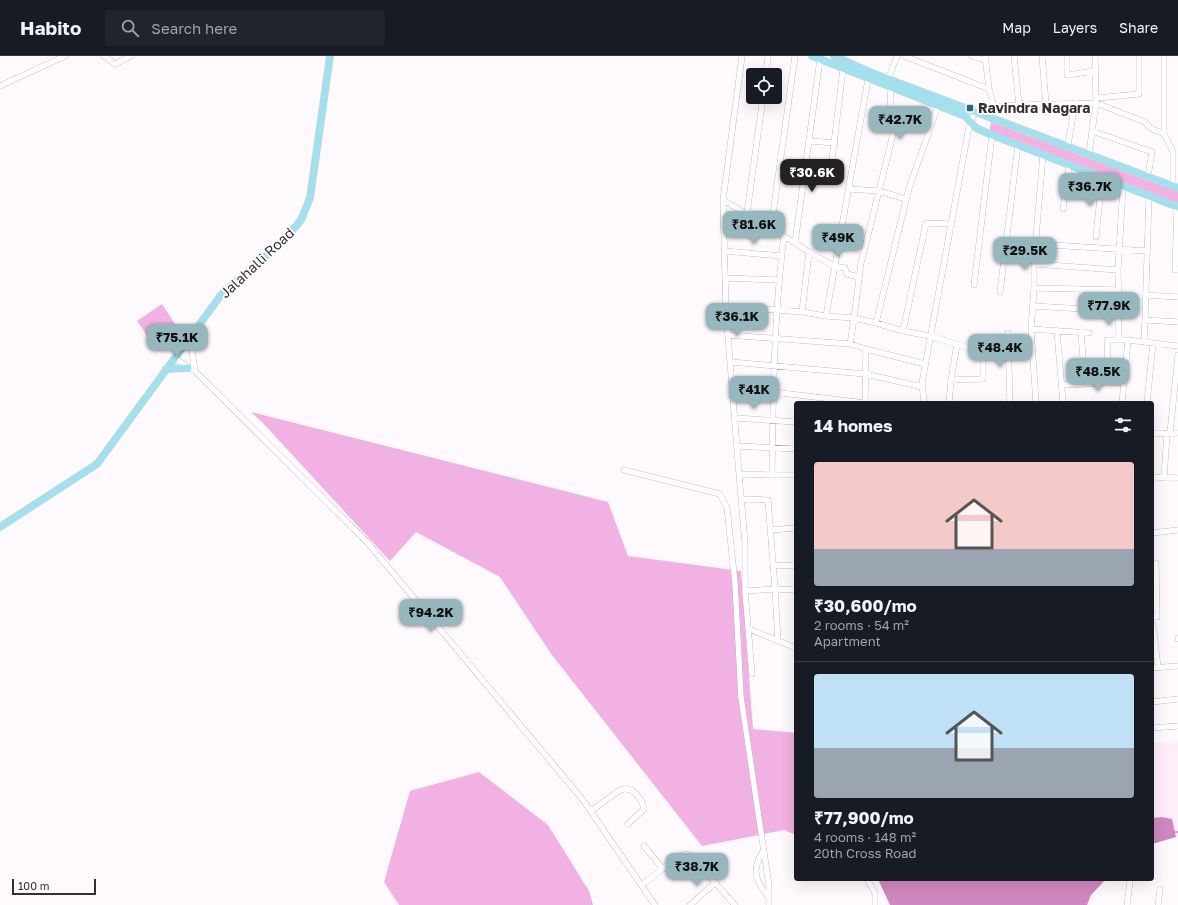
<!DOCTYPE html>
<meta charset="utf-8">
<style>
body{margin:0;font-family:"Golos Text",sans-serif;background:#20242c;color:#f1f3f6;height:100vh;display:flex;flex-direction:column;font-size:15px;white-space:nowrap}
*{box-sizing:border-box;margin:0}
p{font-size:13px;color:#9ea1a6}
.icon{flex:none;width:22px;height:22px;fill:none;stroke:currentColor;stroke-width:2;stroke-linecap:round;stroke-linejoin:round}
.map{position:relative;flex:1;overflow:hidden}
.panel{position:absolute;left:794px;top:345px;width:360px;height:480px;display:flex;flex-direction:column;background:#171b24;border-radius:4px;box-shadow:0 4px 16px #0002}
.panel>*{flex:none}
.fabs{position:absolute;left:746px;top:12px;display:grid;gap:8px}
.fabs a{display:grid;place-items:center;width:36px;height:36px;border-radius:4px;background:#171b24;box-shadow:0 4px 16px #0002;font-size:20px}
.scale{position:absolute;left:12px;bottom:10px;width:84px;box-sizing:border-box;padding-left:4px;border:2px solid #372e35;border-top:0;font-size:11px;line-height:14px;white-space:nowrap;color:#372e35;-webkit-text-stroke:3px #fff;paint-order:stroke}
.price{position:absolute;translate:-50% -34px;padding:0 9px;border-radius:8px;background:#96b7be;color:#111;font-size:13px;line-height:26px;filter:drop-shadow(0 1px 2px #0008)}
.price::after{content:'';position:absolute;left:50%;top:24px;width:12px;height:9px;margin-left:-6px;background:inherit;clip-path:polygon(0 0,100% 0,50% 100%)}
.price.on{background:#222;color:#fff}
ul{padding:0;list-style:none}
li{display:grid;align-content:center;gap:8px;height:212px;padding:0 20px}
li+li{border-top:1px solid #363941}
li span{display:grid;place-items:center;height:124px;border-radius:4px;color:#555}
li>.icon{margin-inline-start:auto}
span .icon{width:72px;height:72px;fill:#fffc;stroke-width:1}
li b{font-size:17px}
h2{display:flex;justify-content:space-between;align-items:center;height:48px;padding:0 20px;font-size:17px}
header{display:flex;align-items:center;gap:24px;box-sizing:border-box;height:56px;padding:0 20px;background:#171b24;border-bottom:1px solid #363941}
header strong{font-size:19px}
nav{display:flex;gap:22px;margin-inline-start:auto;font-size:14px}
.search{width:280px;height:36px;background:#20242c;display:flex;align-items:center;gap:10px;box-sizing:border-box;padding:0 14px;border-radius:4px;color:#9ea1a6;font-size:15px}
.map>svg:first-child{display:block}
.built{fill:#ffedfa}
.green{fill:#f1b1e2}
.water{fill:#cf87c0}
.lines{fill:none;stroke-linecap:round;stroke-linejoin:round}
.stream{stroke:#cf87c0;stroke-width:1.5}
.minor-casing{stroke:#ae98a9;stroke-width:6}
.major-casing{stroke:#d7d5d7;stroke-width:8}
.minor{stroke:#fff;stroke-width:5.5}
.major{stroke:#a1e0ec;stroke-width:7}
.poi-dot{fill:#266d7a;stroke:#fff;stroke-width:1.5}
.labels{text-anchor:middle;stroke-width:3.5;stroke-linejoin:round;paint-order:stroke}
.poi-label{font-size:14px;font-weight:bold;fill:#372e35;stroke:#fff;text-anchor:start}
.street-label{font-size:14px;fill:#372e35;stroke:#fff}
</style>
<header>
<strong>Habito</strong>
<div class="search"><svg class="icon" aria-label="search" viewBox="0 0 24 24"><circle cx="10" cy="10" r="6"/><path d="M15 15l6 6"/></svg>Search here</div>
<nav><a>Map</a><a>Layers</a><a>Share</a></nav>
</header>
<div class="map">
<svg width="1178" height="849" viewBox="0 0 1178 849">
<rect width="100%" height="100%" fill="#fef9fd"/>
<path class="built" d="M1178,686V781H1176L1172,763L1152,762V687Z"/>
<path class="green" d="M992,61L1178,133V149L989,77Z
M162,248L180,276L156,292L137,265Z
M251,356L608,446L628,500L741,515L753,673L796,677V779L784,774L702,790L552,599L500,521L416,476L390,505L263,367Z
M479,716L548,769L589,835L593,849H399L384,826L410,735Z"/>
<path class="water" d="M1162,761L1172,763L1176,781L1152,788V762Z
M878,823H1106L1091,839L1087,849H890Z"/>
<g class="lines">
<path class="stream" d="M1174,776H1178"/>
<g class="minor-casing">
<path id="minor" d="M104,0L115,8L131,0
M742,0L723,144L795,187
M904,0L989,33
M972,0L986,5
M985,0L989,33L994,51
M1014,0L1019,49
M1042,0L1046,48
M1067,0V19L1095,15
M1164,0V78L1173,96V130
M820,3L795,187L809,196L802,256L826,260
M766,19L768,0
M887,26L897,0
M0,30L65,0
M1097,42L1139,38V0
M1092,75L1152,96L1148,120
M810,85L835,87
M1068,89L1075,47
M1089,97L1096,47L1145,66L1150,72L1164,78
M1043,99L1034,205V232L1119,234
M807,110L831,112L843,13
M849,133L879,135L895,70L889,68L891,32
M1149,140L1145,264L1178,266
M723,144L726,255L739,418
M1177,151L1175,214H1178
M1063,153L1069,109
M747,157L763,41
M771,172L795,0
M1096,181L1102,122
M1035,188L1147,195
M725,195L781,200
M809,196L834,210L845,212L847,218L859,221
M1034,208L1118,214
M725,222L778,224
M974,229L992,79
M1000,236L1018,89
M1146,239L1178,241
M726,250L802,256
M1033,250L1117,255
M876,267L854,262L861,207L879,135L906,143
M1031,273L1034,232
M903,275L876,267L909,132L938,50
M1057,275L1063,347
M1008,277L1010,347
M728,279L850,288
M190,281L195,315
M1119,283L1118,214L1123,130
M1144,286L1145,264
M866,293L925,308
M174,302L195,315L367,486L583,744L655,849
M731,306L865,318L923,331
M951,324L957,288
M1109,327L1107,284H1128L1178,290
M1085,328L1123,326
M1062,329L1085,328L1081,276
M733,334L773,336L865,347L866,293L850,288L854,262L826,260L868,23
M924,347L922,327L970,65L977,55L994,51L1019,49L1096,47L1095,0
M949,347L951,324L983,323V296L930,280L903,275L926,167L950,168
M1036,347L1031,273L1089,277
M1122,347L1128,284
M1147,347L1153,287
M735,362L796,366
M1170,377L1178,299
M1152,378L1178,377
M737,390L796,393
M624,414L720,438L727,452L735,527L741,641L769,830V849
M772,419H796
M1152,421L1178,422
M1164,422L1167,377
M742,443L768,444L775,533L745,535
M770,474L796,472
M1152,477L1178,474
M773,509L796,510
M1152,561H1157L1156,507
M1153,569L1158,611
M749,573L796,592
M1178,582V583
M778,585L775,533L796,534
M1152,612L1178,610
M752,618L745,535V487L739,418L772,419C773,339 774,259 784,180
M1152,646L1178,643
M1152,672L1178,670
M591,755L620,734C632,729 642,742 644,753L628,768
M644,790L663,813
M764,794C750,814 756,825 769,842
M867,823L875,837V849
M642,829L679,800L687,798L693,802L735,849
M690,849L715,827
M1127,849L1130,826
M1158,849L1160,833"/>
</g>
<g class="major-casing">
<path id="major" d="M812,0L965,60L976,72L992,79L1178,151
M834,0L872,17L1178,132
M166,313L188,312
M0,471L97,408L221,239L286,182L301,164L310,142L330,0"/>
</g>
<use href="#minor" class="minor"/>
<use href="#major" class="major"/>
</g>
<rect class="poi-dot" x="966" y="48" width="8" height="8" rx="2"/>
<g class="labels">
<g class="poi-label">
<text x="978" y="57">Ravindra Nagara</text>
</g>
<g class="street-label">
<text transform="translate(257 207) rotate(-43)" y="5">Jalahalli Road</text>
</g>
</g>
</svg>
<div class="fabs">
<a><svg class="icon" aria-label="locate" viewBox="0 0 24 24"><circle cx="12" cy="12" r="6"/><path d="M12 2v4M12 18v4M2 12h4M18 12h4"/></svg></a>
</div>
<div class="scale">100 m</div>
<b class="price" style="left:900px;top:84px">₹42.7K</b>
<b class="price on" style="left:812px;top:137px">₹30.6K</b>
<b class="price" style="left:1090px;top:151px">₹36.7K</b>
<b class="price" style="left:754px;top:189px">₹81.6K</b>
<b class="price" style="left:838px;top:202px">₹49K</b>
<b class="price" style="left:1025px;top:215px">₹29.5K</b>
<b class="price" style="left:1109px;top:270px">₹77.9K</b>
<b class="price" style="left:737px;top:281px">₹36.1K</b>
<b class="price" style="left:177px;top:302px">₹75.1K</b>
<b class="price" style="left:1000px;top:312px">₹48.4K</b>
<b class="price" style="left:1098px;top:336px">₹48.5K</b>
<b class="price" style="left:754px;top:354px">₹41K</b>
<b class="price" style="left:431px;top:577px">₹94.2K</b>
<b class="price" style="left:697px;top:831px">₹38.7K</b>
<section class="panel">
<h2>14 homes<svg class="icon" aria-label="filters" viewBox="0 0 24 24"><path d="M4 7h16M4 17h16"/><circle cx="9" cy="7" r="2"/><circle cx="15" cy="17" r="2"/></svg></h2>
<ul>
<li><span style="background:linear-gradient(#f6c9c9 70%,#9aa5b1 0)"><svg class="icon" aria-label="home" viewBox="0 0 24 24"><path d="M3 11l9-7 9 7M6 9v11h12V9"/></svg></span><div><b>₹30,600/mo</b><p>2 rooms · 54 m²</p><p>Apartment</p></div></li>
<li><span style="background:linear-gradient(#bfe0f5 60%,#9aa5b1 0)"><svg class="icon" aria-label="home" viewBox="0 0 24 24"><path d="M3 11l9-7 9 7M6 9v11h12V9"/></svg></span><div><b>₹77,900/mo</b><p>4 rooms · 148 m²</p><p>20th Cross Road</p></div></li>
</ul>
</section>
</div>
